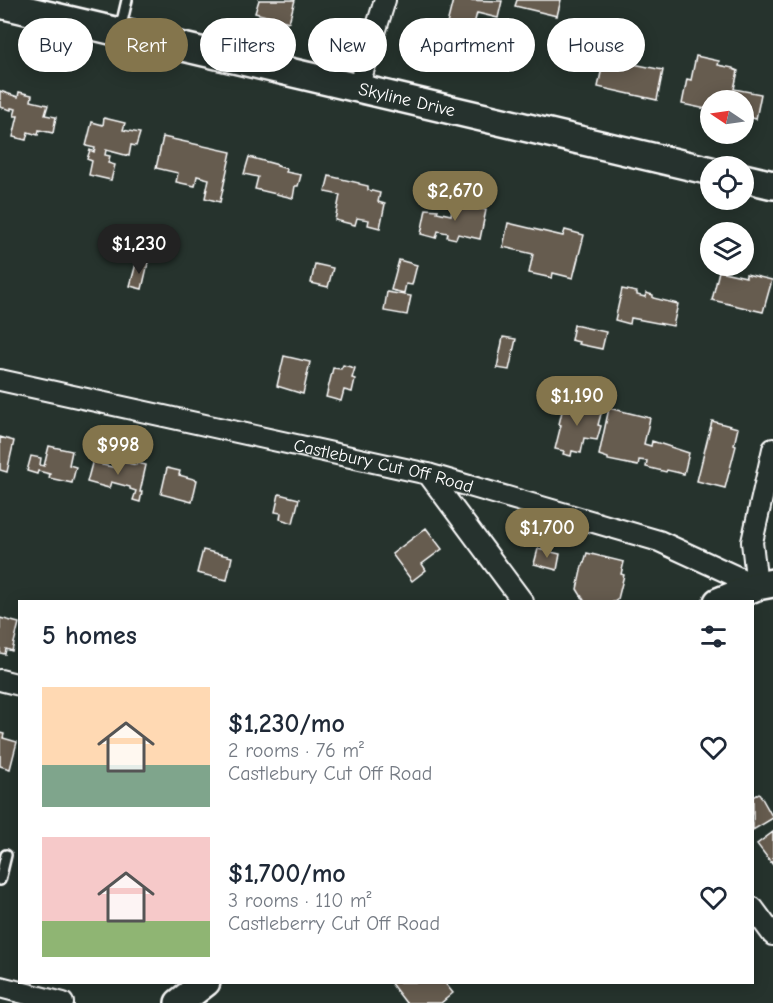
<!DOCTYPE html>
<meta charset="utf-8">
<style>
body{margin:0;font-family:"Comic Neue",sans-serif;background:#f6f6f7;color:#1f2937;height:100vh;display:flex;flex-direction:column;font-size:22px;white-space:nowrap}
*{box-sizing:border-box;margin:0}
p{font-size:20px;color:#747a83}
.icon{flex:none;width:33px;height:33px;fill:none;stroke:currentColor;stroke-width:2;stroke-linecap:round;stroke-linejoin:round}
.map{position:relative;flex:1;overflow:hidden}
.side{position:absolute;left:18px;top:600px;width:736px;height:384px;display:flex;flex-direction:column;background:#fff;border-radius:0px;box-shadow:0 3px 15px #0003}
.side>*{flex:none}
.guide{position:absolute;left:18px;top:18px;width:738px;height:54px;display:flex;gap:12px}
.needle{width:39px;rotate:283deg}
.fabs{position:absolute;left:700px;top:90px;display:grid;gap:12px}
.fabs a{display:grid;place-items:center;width:54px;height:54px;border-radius:50%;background:#fff;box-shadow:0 3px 15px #0003;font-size:30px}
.price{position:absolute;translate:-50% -51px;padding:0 14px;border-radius:21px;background:#84754c;color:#fff;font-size:20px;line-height:39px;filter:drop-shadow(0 2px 3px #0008)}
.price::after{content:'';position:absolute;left:50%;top:36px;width:18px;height:14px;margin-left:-9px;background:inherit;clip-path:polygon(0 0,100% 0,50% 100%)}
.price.on{background:#222;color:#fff}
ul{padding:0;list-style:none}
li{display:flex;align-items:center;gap:18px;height:150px;padding:0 24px}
li span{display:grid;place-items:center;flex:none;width:168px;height:120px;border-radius:0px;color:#555}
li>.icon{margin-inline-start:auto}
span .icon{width:72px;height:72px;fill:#fffc;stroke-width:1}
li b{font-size:26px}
h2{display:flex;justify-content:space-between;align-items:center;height:72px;padding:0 24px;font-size:26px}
.pill{padding:0 21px;border-radius:27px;background:#fff;box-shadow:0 3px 15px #0003;font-size:21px;line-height:54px}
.pill.on{background:#84754c;color:#fff}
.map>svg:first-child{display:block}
.building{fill:#665c50;stroke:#fff;stroke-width:1.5}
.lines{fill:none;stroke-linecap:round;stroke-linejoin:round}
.lane-casing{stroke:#fff;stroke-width:14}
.street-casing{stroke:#fff;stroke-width:24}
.secondary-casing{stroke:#fff;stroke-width:32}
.lane{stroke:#26332d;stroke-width:9}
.street{stroke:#26332d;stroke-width:20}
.secondary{stroke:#26332d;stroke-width:27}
.labels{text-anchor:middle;stroke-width:4.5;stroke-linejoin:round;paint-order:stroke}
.street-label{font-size:18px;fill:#fff;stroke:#26332d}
</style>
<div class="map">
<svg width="773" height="1003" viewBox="0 0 773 1003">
<rect width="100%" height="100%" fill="#26332d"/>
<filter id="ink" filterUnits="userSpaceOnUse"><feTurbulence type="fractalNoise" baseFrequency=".0167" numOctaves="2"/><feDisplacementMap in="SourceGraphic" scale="12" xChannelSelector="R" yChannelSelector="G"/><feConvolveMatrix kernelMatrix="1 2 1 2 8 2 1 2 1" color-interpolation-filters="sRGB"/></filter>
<g filter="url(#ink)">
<path class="building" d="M259,0H295L289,22L255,13Z
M453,0L458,1L459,0L502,1L498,18L477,13L473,28L485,31L480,49L470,46L465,63L446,59L453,30L446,28Z
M517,0H561L557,16L515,6Z
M696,56L719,61L718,65L733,68V69L738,71L734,89L761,94L756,119L744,116V100H711V110L682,104L687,79L691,80Z
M604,58L663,70L657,100L598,87Z
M0,91L18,97L19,92L32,95L31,101L48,105L45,115L56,117L53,133L39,130L38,135L28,132L26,140L13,137L18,116H14L16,109L11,108V110L0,107Z
M104,118L125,123L123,130L140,133L136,146L131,145L129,156L106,150L105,155L110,156L108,163L115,165L111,180L89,175L92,161L87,159L90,150L94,152L95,148L86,146L92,122L103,125Z
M163,137L231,152L220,202L205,198L209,179L197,176L195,186L176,182L178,173L156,168Z
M249,157L278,165L277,166L287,169L286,172L301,175L298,186H295L293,198L255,189L258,177L244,174Z
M329,176L359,183V184L368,186V190L380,193L378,202L385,204L380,228L368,225L369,220L357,218L355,225L335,220L340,195L325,192Z
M453,203L486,210L480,239L458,234L456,239L447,237L448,233L438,231L436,238L421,234L426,209L438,210L437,212L451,215Z
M508,223L563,236L565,230L584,235L573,278L553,273L552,278L529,273L533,254L503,247Z
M137,260L148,263L142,289L130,286Z
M399,260L417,265L412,285L406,284L404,293L391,290Z
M315,264L333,268L328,287L311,283Z
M719,271L746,277V274L772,280L763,312L712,300Z
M622,289L637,292V295L645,297L646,293L653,295V298L678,304L673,326L631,318L630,324L615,320Z
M387,292L411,296L407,315L384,311Z
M574,325L606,332L602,349L578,344L579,342L571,340Z
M503,337L516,339L509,370L497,368Z
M284,356L310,362L303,394L277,386Z
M343,365L355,368L352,378L355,379L352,392L344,390L341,401L326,397L333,368L341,369Z
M564,403L573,406L574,403L602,410L598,425L601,426L597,440L584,438L581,453L572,451L571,456L563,454L564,451L555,449L561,425L559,424Z
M609,408L650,418L644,444L651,446L652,441L689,453L684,474L667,470L666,472L646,467L647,461L639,460L638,466L608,460V458L599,455Z
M712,421L738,428L734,445L736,446L725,488L697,481Z
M0,437L14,441L7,472L0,470Z
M49,446L72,451L69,465L76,467L72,483L49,478L50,474L38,471L37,474L27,471L31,456L41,458L40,465L44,466Z
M94,456L103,459L102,465L117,468L119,461L136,465L137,463L146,465L140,492H142L140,502L133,500L136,491L130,489V487L111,482L109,488L87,482Z
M167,468L180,471L179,475L197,480L192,502L161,494Z
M279,494L299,499L293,523L280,519L281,513L275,512Z
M426,528L442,549L422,564L426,570L412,581L392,554Z
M538,549L560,554L557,570L534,564Z
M203,550L232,557L227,580L197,573Z
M587,553L624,562L621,574L624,575L618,599L614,602H585L577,589L582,566H583Z
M0,618L19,623L12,651L6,649L5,654L0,653Z
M0,733L4,734L3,738L17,742L10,769L0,766Z
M759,793L773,818L753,830V797Z
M773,832V865L757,844Z
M390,982H444L453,993L441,1003H406Z"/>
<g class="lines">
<g class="lane-casing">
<path id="lane" d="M120,30L127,0
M0,880L6,855"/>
</g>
<g class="street-casing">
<g id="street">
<path d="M358,88L385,0"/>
<path id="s1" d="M0,380L428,474L659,541L757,586"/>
<path d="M428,474L523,602"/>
<path d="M757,586L752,542L773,449"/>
<path d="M0,680L20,685"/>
<path d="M753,908L773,935"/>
<path d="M0,987L63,1003"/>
</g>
</g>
<g class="secondary-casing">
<g id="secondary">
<path id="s2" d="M0,4L711,171"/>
<path d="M744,178L773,185"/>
<path d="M718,602L757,586L773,583"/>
<path d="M179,1003L206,982"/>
</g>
</g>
<use href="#lane" class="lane"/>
<use href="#street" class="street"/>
<use href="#secondary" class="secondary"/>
</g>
</g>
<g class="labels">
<g class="street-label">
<text dy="6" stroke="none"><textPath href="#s2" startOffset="418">Skyline Drive</textPath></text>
<text dy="6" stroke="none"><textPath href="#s1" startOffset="393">Castlebury Cut Off Road</textPath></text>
</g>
</g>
</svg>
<div class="fabs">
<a><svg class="needle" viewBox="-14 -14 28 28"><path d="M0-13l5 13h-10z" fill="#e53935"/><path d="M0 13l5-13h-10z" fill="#747a83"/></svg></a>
<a><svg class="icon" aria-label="locate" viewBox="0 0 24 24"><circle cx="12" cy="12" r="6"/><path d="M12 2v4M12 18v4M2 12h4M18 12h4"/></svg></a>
<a><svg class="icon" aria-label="layers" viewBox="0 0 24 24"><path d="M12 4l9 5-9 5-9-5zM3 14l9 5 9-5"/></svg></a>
</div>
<b class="price" style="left:455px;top:222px">$2,670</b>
<b class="price on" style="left:139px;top:275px">$1,230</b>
<b class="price" style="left:577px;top:427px">$1,190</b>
<b class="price" style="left:118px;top:476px">$998</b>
<b class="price" style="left:547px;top:559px">$1,700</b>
<div class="guide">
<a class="pill">Buy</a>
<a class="pill on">Rent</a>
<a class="pill">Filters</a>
<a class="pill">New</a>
<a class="pill">Apartment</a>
<a class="pill">House</a>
</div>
<section class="side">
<h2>5 homes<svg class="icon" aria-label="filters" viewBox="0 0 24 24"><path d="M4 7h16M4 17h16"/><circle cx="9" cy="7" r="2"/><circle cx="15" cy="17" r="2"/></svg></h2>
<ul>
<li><span style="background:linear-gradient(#ffd9b3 65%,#7fa58c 0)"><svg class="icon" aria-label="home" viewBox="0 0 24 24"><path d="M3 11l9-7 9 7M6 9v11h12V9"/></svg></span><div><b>$1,230/mo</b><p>2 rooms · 76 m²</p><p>Castlebury Cut Off Road</p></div><svg class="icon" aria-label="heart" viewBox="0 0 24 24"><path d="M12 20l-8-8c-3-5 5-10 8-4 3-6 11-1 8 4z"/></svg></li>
<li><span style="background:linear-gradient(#f6c9c9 70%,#8fb573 0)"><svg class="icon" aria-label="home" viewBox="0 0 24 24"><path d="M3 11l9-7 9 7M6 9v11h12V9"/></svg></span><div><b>$1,700/mo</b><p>3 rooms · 110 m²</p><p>Castleberry Cut Off Road</p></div><svg class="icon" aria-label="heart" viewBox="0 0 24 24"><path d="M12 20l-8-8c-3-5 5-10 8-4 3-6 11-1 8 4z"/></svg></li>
</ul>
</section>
</div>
